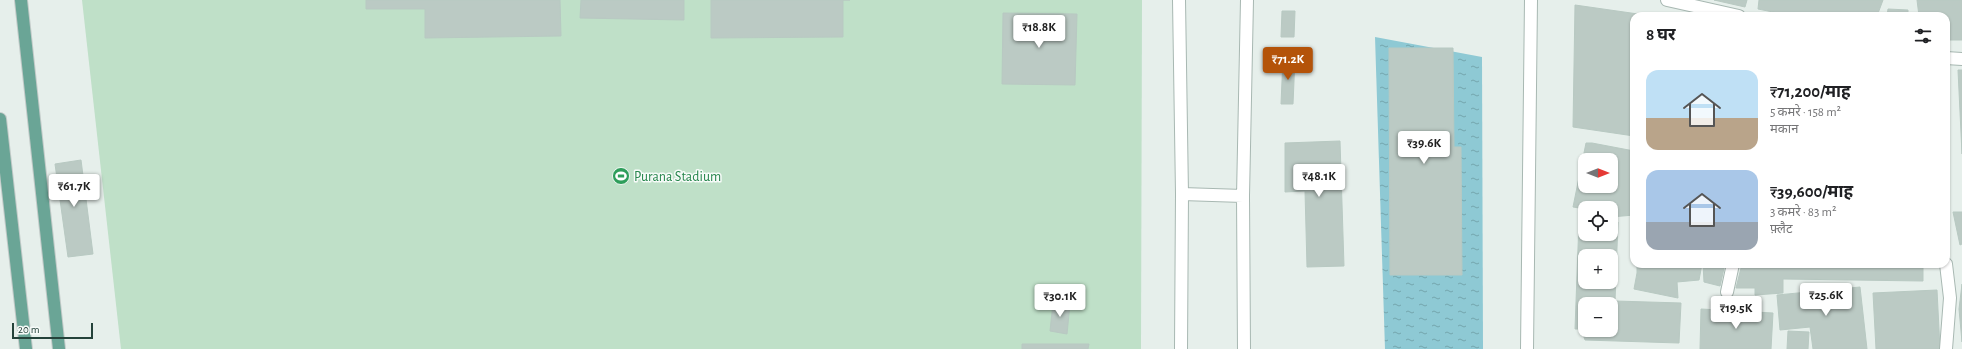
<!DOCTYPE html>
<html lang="hi">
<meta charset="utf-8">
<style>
body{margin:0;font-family:"Alegreya Sans","Noto Sans Devanagari",sans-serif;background:#f6f6f6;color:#202124;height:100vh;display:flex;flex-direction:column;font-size:15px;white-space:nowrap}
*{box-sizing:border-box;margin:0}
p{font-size:13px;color:#757577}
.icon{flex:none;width:22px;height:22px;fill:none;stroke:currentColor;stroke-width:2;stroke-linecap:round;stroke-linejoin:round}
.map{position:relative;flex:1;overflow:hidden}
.drawer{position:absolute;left:1630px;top:12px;width:320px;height:256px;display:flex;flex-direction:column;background:#fff;border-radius:12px;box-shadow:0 1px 3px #0004}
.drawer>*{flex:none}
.needle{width:26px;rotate:90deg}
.buttons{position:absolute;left:1578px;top:153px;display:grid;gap:8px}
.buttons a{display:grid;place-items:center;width:40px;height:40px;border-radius:8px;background:#fff;box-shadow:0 1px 3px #0004;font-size:20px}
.scale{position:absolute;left:12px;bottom:10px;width:81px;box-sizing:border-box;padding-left:4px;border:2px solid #24423a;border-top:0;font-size:11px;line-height:14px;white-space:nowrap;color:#24423a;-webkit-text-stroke:3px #f7fbf9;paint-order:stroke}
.price{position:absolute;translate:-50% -34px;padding:0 9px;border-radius:4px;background:#fff;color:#222;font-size:13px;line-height:26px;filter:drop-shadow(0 1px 2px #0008)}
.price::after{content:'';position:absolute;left:50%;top:24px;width:12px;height:9px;margin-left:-6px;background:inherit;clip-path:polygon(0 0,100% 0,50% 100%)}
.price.selected{background:#b45309;color:#fff}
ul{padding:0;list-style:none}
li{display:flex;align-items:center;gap:12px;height:100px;padding:0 16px}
li span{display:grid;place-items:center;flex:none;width:112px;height:80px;border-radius:12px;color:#555}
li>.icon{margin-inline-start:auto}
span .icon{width:48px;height:48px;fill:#fffc;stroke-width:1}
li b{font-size:17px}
h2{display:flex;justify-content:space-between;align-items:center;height:48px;padding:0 16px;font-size:17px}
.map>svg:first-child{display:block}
.green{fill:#bfe0c8}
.water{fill:url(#water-ripples)}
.building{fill:#bbcac4;stroke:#b8c9c2;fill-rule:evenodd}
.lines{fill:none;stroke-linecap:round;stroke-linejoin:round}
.minor-casing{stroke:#a8b8b2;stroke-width:14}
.major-casing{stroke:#c2cac8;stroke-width:14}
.minor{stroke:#fff;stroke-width:12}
.major{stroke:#6aa596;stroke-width:12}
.labels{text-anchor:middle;stroke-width:3;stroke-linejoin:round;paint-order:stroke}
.leisure-label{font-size:14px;fill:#27864d;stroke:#f7fbf9;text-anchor:start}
</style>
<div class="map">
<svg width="1962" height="349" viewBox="0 0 1962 349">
<defs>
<pattern id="water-ripples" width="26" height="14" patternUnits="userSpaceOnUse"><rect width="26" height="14" fill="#8ec9d4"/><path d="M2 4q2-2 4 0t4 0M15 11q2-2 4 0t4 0" fill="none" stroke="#74a5ad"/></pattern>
</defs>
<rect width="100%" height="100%" fill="#e6efeb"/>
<path class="green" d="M82,0H1142L1141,349H121Z"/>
<path class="water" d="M1375,37L1482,57L1483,349H1385Z"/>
<path class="building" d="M366,0H560L561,36L425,38V9H366Z
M581,0H684V20L580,18Z
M711,0H850H843V37L711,38Z
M1714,0H1747L1745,7Z
M1759,0H1883L1877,16H1793L1758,9Z
M1917,0H1962V40H1946V16H1919Z
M1575,5L1652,16H1634V136L1573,127Z
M1888,9L1908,10V16H1887Z
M1282,11H1295L1294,37H1281Z
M1003,13L1077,14L1075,85L1002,84Z
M1389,48H1453L1454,147H1461L1462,275H1390Z
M1283,58H1295L1293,104H1281Z
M1958,70H1962V154Z
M1340,141L1344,266L1307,267L1305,191L1285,192V143Z
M1586,143H1592L1634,151V215L1611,217V208L1585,209L1573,207ZM1585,160H1611V186H1585Z
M81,160L93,254L68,257L55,164Z
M1953,212H1962V244L1960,245Z
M1579,221H1585V234H1611V222H1618L1615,301L1681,303L1679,343L1585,340L1581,329H1575ZM1585,256H1611V282H1585ZM1585,304H1611V330H1585Z
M1637,264H1702L1699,280L1677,282L1678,298L1634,289L1637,273Z
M1703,264H1725L1720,286L1704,282Z
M1742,264H1923V281L1783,279V293L1755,295V288H1736Z
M1962,284V342L1959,309Z
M1860,287L1867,349H1813L1810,327L1780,330L1777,295Z
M1937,290L1940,349H1876L1873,293Z
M1053,303L1070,304L1067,334L1050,331Z
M1701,309L1773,313L1771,349H1700Z
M1788,331L1809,332L1808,349H1787Z
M1022,344H1089L1088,349H1022Z"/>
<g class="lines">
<g class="minor-casing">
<path id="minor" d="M1179,0L1182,194L1181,349
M1667,0L1739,16
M1946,58L1962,59
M1182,194L1243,196
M1946,264L1950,298L1946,349
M1727,292L1733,264
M1244,349L1243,196L1247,0
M1527,349L1531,0"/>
</g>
<g class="major-casing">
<path id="major" d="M21,0L59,349
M0,119L26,349"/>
</g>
<use href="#minor" class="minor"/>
<use href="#major" class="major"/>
</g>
<defs>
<g id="stadium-disc" transform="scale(0.9)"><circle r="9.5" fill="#2e9e5b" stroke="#f7fbf9"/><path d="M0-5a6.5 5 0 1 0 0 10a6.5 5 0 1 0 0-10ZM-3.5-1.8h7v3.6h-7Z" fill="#fff"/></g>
</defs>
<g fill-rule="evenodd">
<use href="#stadium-disc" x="621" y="176"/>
</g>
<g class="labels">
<g class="leisure-label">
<text x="634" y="181">Purana Stadium</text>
</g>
</g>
</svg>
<div class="buttons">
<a><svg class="needle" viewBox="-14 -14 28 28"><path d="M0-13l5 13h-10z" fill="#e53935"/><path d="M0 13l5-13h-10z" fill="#757577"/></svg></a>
<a><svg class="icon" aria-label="locate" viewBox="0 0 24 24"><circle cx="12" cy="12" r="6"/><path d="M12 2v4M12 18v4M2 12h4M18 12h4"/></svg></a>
<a>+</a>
<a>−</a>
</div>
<div class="scale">20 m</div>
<b class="price" style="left:1039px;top:49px">₹18.8K</b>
<b class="price selected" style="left:1288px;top:81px">₹71.2K</b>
<b class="price" style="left:1424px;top:165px">₹39.6K</b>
<b class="price" style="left:1319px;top:198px">₹48.1K</b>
<b class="price" style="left:74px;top:208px">₹61.7K</b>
<b class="price" style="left:1826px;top:317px">₹25.6K</b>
<b class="price" style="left:1060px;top:318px">₹30.1K</b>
<b class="price" style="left:1736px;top:330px">₹19.5K</b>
<section class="drawer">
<h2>8 घर<svg class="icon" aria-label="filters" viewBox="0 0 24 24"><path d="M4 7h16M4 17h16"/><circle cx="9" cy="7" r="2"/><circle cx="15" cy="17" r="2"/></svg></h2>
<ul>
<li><span style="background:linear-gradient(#bfe0f5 60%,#b9a48a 0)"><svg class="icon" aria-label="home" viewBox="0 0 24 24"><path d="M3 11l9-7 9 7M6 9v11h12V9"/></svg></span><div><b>₹71,200/माह</b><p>5 कमरे · 158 m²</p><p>मकान</p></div></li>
<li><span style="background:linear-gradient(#a9c7e8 65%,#9aa5b1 0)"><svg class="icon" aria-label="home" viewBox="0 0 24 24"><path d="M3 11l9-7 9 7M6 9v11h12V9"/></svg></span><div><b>₹39,600/माह</b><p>3 कमरे · 83 m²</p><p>फ़्लैट</p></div></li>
</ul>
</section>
</div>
